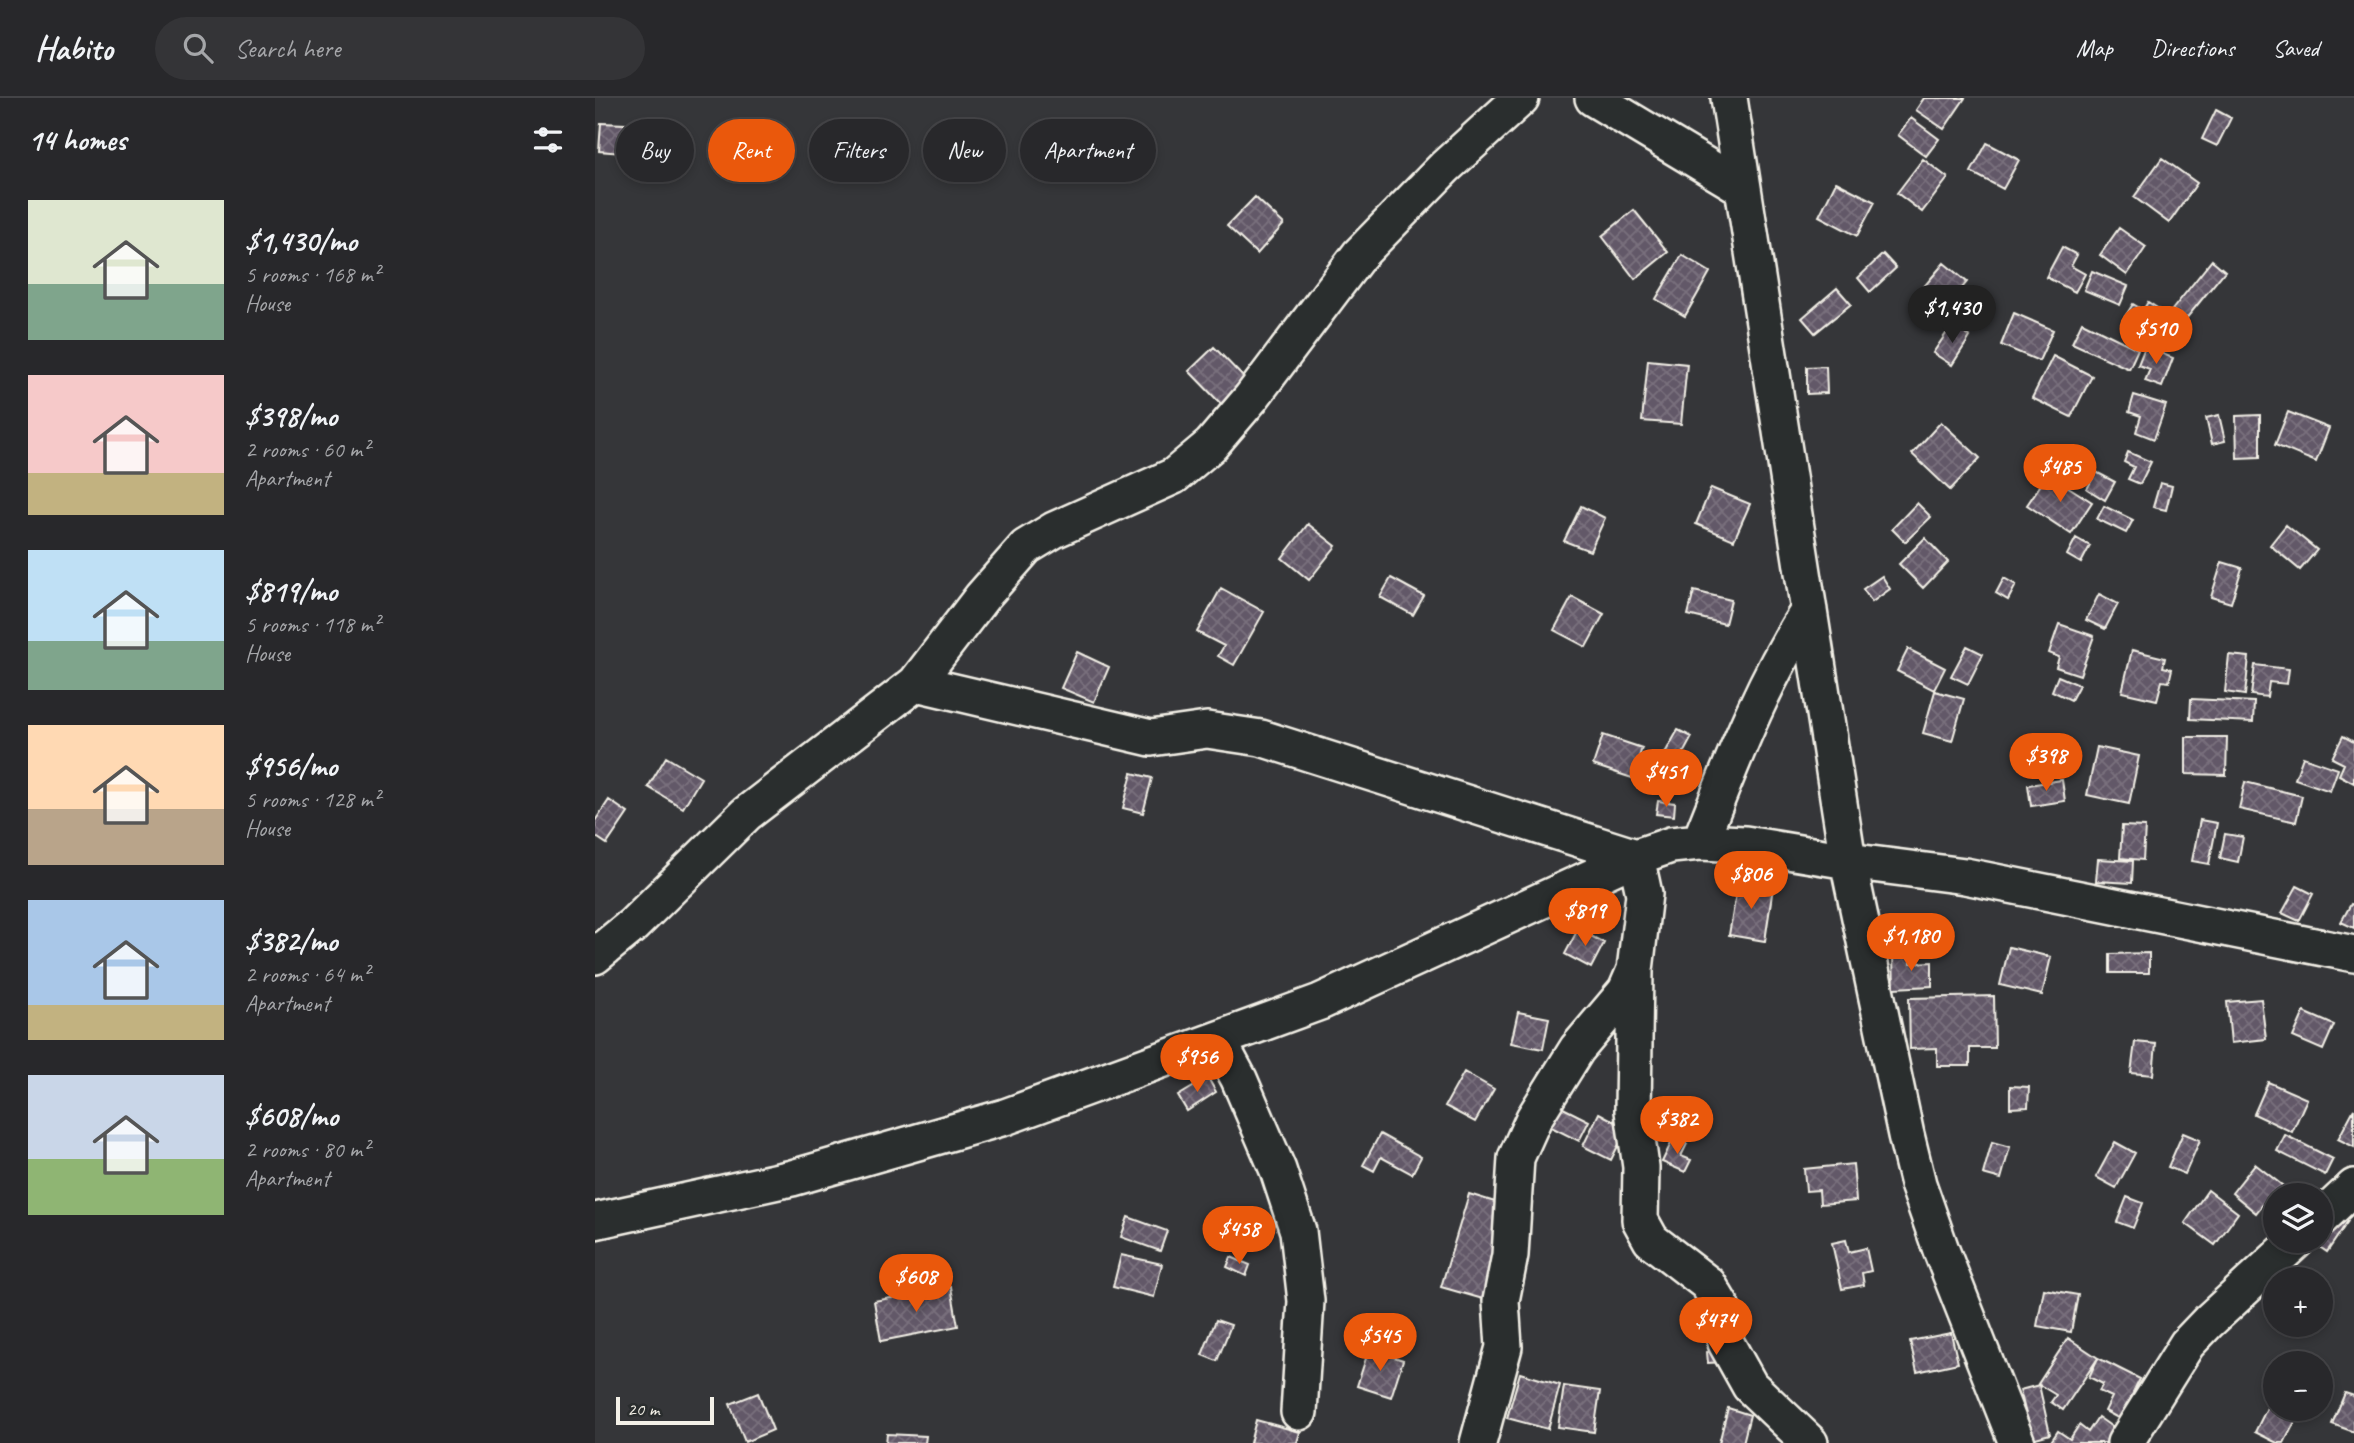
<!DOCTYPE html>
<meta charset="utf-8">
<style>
body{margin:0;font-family:Caveat,sans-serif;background:#343437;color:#f1f3f6;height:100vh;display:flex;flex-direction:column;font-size:26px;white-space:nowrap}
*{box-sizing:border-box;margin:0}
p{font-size:23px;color:#a5a6a9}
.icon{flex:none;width:38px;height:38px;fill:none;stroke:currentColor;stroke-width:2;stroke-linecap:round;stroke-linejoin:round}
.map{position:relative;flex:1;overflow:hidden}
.drawer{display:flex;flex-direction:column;background:#28282b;width:595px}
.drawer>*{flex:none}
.hud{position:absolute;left:21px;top:21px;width:665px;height:63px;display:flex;gap:14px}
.tools{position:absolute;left:1668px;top:1085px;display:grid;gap:14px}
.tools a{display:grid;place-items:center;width:70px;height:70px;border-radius:50%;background:#28282b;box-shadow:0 4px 10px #0003,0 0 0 2px #444447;font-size:35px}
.scale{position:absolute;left:21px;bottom:18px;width:98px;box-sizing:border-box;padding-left:7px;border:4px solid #f4f1e8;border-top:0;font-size:19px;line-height:24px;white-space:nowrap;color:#f4f1e8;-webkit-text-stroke:5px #2a2d2e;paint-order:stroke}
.price{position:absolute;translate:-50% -60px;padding:0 16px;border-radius:24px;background:#ea580c;color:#fff;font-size:23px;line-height:46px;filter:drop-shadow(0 2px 4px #0008)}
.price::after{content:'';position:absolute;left:50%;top:42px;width:21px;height:16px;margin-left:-10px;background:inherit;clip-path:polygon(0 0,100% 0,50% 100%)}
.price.active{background:#222;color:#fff}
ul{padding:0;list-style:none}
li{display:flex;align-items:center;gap:21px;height:175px;padding:0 28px}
li span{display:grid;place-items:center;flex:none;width:196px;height:140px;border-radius:0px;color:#555}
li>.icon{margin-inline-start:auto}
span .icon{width:84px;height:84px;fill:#fffc;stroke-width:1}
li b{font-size:30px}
h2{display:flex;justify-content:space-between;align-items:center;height:84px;padding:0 28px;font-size:30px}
.chip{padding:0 24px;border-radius:32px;background:#28282b;box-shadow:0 4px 10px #0003,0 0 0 2px #444447;font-size:24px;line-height:63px}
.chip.active{background:#ea580c;color:#fff}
header{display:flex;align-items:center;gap:42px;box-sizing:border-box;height:98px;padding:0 35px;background:#28282b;border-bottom:2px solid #444447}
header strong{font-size:33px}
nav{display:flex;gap:38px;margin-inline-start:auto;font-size:24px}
.search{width:490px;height:63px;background:#343437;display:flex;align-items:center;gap:18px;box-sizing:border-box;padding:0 24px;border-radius:38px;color:#a5a6a9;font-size:26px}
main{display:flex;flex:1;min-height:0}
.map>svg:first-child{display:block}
.building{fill:url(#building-cross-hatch);stroke:#f4f1e8;stroke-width:2}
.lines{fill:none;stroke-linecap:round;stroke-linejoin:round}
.minor-casing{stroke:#f4f1e8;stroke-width:40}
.minor{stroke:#2a2d2e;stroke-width:35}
</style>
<header>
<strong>Habito</strong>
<div class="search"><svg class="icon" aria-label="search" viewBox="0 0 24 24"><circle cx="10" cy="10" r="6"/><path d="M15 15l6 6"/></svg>Search here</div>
<nav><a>Map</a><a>Directions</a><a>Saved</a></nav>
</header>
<main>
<section class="drawer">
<h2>14 homes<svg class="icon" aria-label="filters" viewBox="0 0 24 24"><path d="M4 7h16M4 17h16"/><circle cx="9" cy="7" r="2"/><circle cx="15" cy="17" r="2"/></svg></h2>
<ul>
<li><span style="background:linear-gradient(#dfe7d0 60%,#7fa58c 0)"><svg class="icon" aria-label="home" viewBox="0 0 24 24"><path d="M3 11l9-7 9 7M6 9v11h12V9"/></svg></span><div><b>$1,430/mo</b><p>5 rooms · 168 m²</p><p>House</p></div></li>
<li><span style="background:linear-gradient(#f6c9c9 70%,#c2b280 0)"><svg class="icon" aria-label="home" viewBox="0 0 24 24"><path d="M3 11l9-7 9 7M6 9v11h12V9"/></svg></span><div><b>$398/mo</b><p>2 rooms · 60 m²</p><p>Apartment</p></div></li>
<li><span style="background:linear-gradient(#bfe0f5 65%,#7fa58c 0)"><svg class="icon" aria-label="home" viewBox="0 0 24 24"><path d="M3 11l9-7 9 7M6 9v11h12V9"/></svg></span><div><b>$819/mo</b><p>5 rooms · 118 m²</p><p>House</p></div></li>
<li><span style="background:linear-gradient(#ffd9b3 60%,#b9a48a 0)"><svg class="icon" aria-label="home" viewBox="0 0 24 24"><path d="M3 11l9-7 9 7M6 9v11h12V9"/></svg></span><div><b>$956/mo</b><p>5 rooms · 128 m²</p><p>House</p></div></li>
<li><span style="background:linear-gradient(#a9c7e8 75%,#c2b280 0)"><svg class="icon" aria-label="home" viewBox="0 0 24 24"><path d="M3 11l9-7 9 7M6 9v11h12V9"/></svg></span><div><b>$382/mo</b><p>2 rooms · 64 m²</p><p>Apartment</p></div></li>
<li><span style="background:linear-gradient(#c9d6e8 60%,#8fb573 0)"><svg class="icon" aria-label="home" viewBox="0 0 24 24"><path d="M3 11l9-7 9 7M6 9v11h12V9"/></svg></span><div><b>$608/mo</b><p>2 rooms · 80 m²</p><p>Apartment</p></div></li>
</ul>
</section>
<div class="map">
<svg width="1759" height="1345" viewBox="0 0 1759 1345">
<defs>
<pattern id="building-cross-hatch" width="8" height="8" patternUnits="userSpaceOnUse" patternTransform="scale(1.75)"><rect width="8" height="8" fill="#625867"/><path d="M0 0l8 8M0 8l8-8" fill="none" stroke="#79707d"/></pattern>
</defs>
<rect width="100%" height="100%" fill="#353639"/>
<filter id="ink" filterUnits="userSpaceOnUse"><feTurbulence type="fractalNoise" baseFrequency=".0143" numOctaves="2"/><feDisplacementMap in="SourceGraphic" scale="14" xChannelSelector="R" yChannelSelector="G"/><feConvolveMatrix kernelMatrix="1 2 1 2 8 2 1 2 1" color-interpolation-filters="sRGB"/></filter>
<g filter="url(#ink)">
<path class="building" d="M1329,0H1370L1349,31L1321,12Z
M1621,12L1636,20L1622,48L1607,41Z
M1316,20L1344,41L1331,58L1303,37Z
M6,25L30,26L27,55L4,53Z
M1392,45L1424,62L1408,91L1376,74Z
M1567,60L1602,85L1574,125L1539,99Z
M1328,61L1353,80L1327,114L1302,95Z
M1241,84L1280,104L1262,138L1224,118Z
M660,99L689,126L662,156L632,128Z
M1039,112L1073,154L1040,181L1007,138Z
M1524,130L1551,149L1532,177L1505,157Z
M1467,149L1482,157L1476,168L1490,176L1480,194L1451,179Z
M1288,156L1301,170L1275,194L1263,180Z
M1087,157L1115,174L1090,218L1061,201Z
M1617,162L1630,173L1590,222L1577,212Z
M1349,165L1372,184L1350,211L1327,191Z
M1497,173L1533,188L1525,207L1489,192Z
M1242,190L1256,206L1220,235L1207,220Z
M1553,204L1567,213L1554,237L1528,222L1538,206L1548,212Z
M1419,215L1458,232L1444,263L1406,247Z
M1487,224L1543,251L1534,271L1477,245Z
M1357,227L1375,239L1357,267L1338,255Z
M619,249L653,284L628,308L594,273Z
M1550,249L1578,260L1567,289L1550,283L1555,271L1543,267Z
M1458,258L1497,278L1476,319L1437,300Z
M1053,262L1092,266L1086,326L1047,323Z
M1231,268L1232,295L1212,296V269Z
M1539,297L1571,307L1559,341L1541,334L1546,318L1534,314Z
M1693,314L1734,330L1721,364L1680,347Z
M1624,317L1630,343L1617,346L1611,320Z
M1665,317V359L1642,360L1641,318Z
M1346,324L1385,360L1355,392L1317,356Z
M1533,354L1556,364L1545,386L1533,381L1539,369L1529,364Z
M1501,374L1520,384L1510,402L1492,391Z
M1453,376L1497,404L1476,436L1432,407Z
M1565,385L1577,388L1571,412L1558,409Z
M1116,390L1155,406L1139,442L1101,426Z
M1322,405L1336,419L1310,444L1297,431Z
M986,408L1010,420L995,453L969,443Z
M1509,408L1538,422L1531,435L1502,421Z
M713,426L741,448L714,482L687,460Z
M1691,427L1722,452L1705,472L1675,447Z
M1330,440L1353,464L1328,490L1304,466Z
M1481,440L1495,448L1486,465L1472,457Z
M1627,464L1647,470L1636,505L1616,499Z
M1287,478L1295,491L1277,504L1268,491Z
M796,480L829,498L818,517L785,499Z
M1409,480L1421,487L1413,502L1401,495Z
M626,490L669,514L639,567L623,558L629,548L602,534Z
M1099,493L1136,502L1130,526L1093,517Z
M1504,496L1523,506L1510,531L1491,522Z
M977,499L1009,516L991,549L959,532Z
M1464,526L1499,538L1485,577L1461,569L1464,559L1454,555Z
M1372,548L1388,556L1373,586L1356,578Z
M1313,551L1350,570L1339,592L1302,573Z
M1537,552L1570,560L1568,569L1577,571L1574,584L1567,583L1562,602L1527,594Z
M482,554L514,569L499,604L466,590Z
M1634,557L1654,559L1650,597L1630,594Z
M1660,567L1694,571L1692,586L1674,584L1672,599L1656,597Z
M1463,578L1484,587L1476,602L1457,593Z
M1340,593L1369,601L1357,643L1328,635Z
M1596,601L1659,604L1658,624L1595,621Z
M1083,632L1097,639L1084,663L1070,655Z
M1008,637L1047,650L1037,680L998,667Z
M1748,638L1759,644V685L1744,677L1749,666L1737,660Z
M1591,639H1632L1631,677L1591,676Z
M1502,649L1544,658L1534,706L1492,697Z
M71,659L106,680L88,710L53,689Z
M1708,659L1743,671L1735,693L1700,681Z
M537,675L557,680L548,715L528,710Z
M1467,682L1470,703L1436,708L1433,687Z
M1650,684L1707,698L1701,724L1644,711Z
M14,702L33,715L12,746L0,738V723Z
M1063,703L1080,705L1079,718L1061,716Z
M1605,722L1622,725L1614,766L1597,763Z
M1527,728L1550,729L1548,762L1525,760Z
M1630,736L1648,739L1643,764L1625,760Z
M1503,761L1538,763L1537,785L1501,783Z
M1143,784L1178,789L1170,843L1134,837Z
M1702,788L1718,796L1704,823L1687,815Z
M1756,806L1759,807V830L1746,824Z
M983,831L1009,845L996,870L970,856Z
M1414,849L1456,859L1447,897L1405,887Z
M1554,855V875H1515V856Z
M1315,857L1316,865L1337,864V888L1299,890L1298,858Z
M1399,898L1400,950H1375V968H1342V950L1315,951L1314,900Z
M1666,901L1671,941L1636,945L1632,904Z
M923,914L954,920L948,951L916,945Z
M1709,914L1739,927L1728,952L1698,939Z
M1540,944L1561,946L1558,977L1536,975Z
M869,974L899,991L880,1024L850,1008Z
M613,980L621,994L592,1013L583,998Z
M1673,984L1712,1001L1697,1034L1659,1016Z
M1415,988L1434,989L1433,1009L1415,1010Z
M956,1004L994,1023L984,1043L946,1024Z
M1759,1011V1049L1743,1041Z
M1004,1015L1032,1030L1016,1062L988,1048Z
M1588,1035L1605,1042L1590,1076L1573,1069Z
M785,1036L826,1059L817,1076L786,1059L779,1073L768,1067Z
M1690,1037L1738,1061L1730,1077L1682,1053Z
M1079,1039L1092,1046L1086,1058L1096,1062L1090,1074L1067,1064Z
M1397,1044L1415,1049L1406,1081L1388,1076Z
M1520,1044L1540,1055L1521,1090L1501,1079Z
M1258,1066L1261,1103L1225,1106L1224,1092L1211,1093L1209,1071Z
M1660,1066L1692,1091L1688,1097L1680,1098L1677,1095L1661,1115L1637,1095Z
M1613,1092L1643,1115L1620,1147L1590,1125Z
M874,1096L916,1109L888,1201L846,1189Z
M1532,1099L1548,1105L1538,1130L1522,1124Z
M1737,1113L1753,1123L1732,1154L1716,1143H1726V1130Z
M533,1119L572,1133L565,1153L526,1139Z
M1251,1142L1254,1154L1271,1150L1276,1173L1267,1175L1269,1187L1247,1191L1237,1145Z
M526,1157L567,1166L559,1199L518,1189Z
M636,1159L655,1167L651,1178L632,1169Z
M356,1189L363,1228L286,1243L279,1203Z
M1449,1191L1483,1197L1476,1234L1442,1228Z
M621,1222L636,1227L622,1263L607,1257Z
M1356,1235L1363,1265L1322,1274L1315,1243Z
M1473,1240L1503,1260L1468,1312L1456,1304L1461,1297L1443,1286Z
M774,1251L808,1262L796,1299L762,1288Z
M1128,1252L1129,1264L1113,1265L1112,1254Z
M1503,1260L1545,1281L1536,1299L1542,1302L1536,1313L1530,1310L1525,1321L1510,1313L1517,1299L1504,1293L1508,1286L1494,1279Z
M925,1275L965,1287L953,1331L912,1320Z
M1444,1287L1455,1336L1437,1341L1425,1292Z
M969,1288L1005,1293L999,1334L963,1329Z
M163,1295L178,1332L150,1344L135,1306Z
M1750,1295L1759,1298V1334L1737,1326Z
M1676,1302L1680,1303V1311H1694L1704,1316L1689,1345H1682L1660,1334Z
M1133,1310L1155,1317L1148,1345H1124Z
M1503,1319L1520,1331L1511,1345H1455L1463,1333L1475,1341L1484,1327L1493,1334Z
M661,1322L705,1334L702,1345H655Z
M292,1336L331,1338L330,1345H291Z"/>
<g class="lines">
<g class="minor-casing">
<path id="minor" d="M998,0L1148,90
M1134,0L1253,763L1311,1037L1323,1086L1346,1152L1422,1345
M321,585L556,640L612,632L666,640L1041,759L1049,796L1040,872L1031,893L982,951L939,1020L921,1060L915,1157L906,1203L909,1249L883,1345
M1105,744C1137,664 1167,584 1214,512
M0,858L38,827L151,716L321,585L387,499L431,449L459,432L579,378L616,347L656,300L764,157L850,69L926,0
M1040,872L1038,1013L1046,1069L1045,1122L1056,1142L1113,1186L1126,1208L1131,1245L1155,1288L1215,1345
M623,942L644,981L683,1072L703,1133L711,1203L704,1314
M1726,1120L1759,1089
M0,1123L197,1080L410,1019L725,904L1041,759L1076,747L1105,744L1150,746L1253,763L1370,778L1759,856
M1530,1345L1592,1246L1614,1223L1701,1143"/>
</g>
<use href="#minor" class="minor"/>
</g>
</g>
</svg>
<div class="tools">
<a><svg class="icon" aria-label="layers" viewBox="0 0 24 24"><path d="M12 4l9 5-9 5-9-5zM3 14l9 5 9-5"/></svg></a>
<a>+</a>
<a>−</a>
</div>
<div class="scale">20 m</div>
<b class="price active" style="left:1357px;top:247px">$1,430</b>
<b class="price" style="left:1561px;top:268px">$510</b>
<b class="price" style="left:1465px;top:406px">$485</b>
<b class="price" style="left:1451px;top:695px">$398</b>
<b class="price" style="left:1071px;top:711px">$451</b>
<b class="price" style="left:1156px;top:813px">$806</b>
<b class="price" style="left:990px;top:850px">$819</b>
<b class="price" style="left:1316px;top:875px">$1,180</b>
<b class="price" style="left:602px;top:996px">$956</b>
<b class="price" style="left:1082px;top:1058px">$382</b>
<b class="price" style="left:644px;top:1168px">$458</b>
<b class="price" style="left:321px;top:1216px">$608</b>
<b class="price" style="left:1121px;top:1259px">$474</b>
<b class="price" style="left:785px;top:1275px">$545</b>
<div class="hud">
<a class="chip">Buy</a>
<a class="chip active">Rent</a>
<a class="chip">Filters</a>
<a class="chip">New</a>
<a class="chip">Apartment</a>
</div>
</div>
</main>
